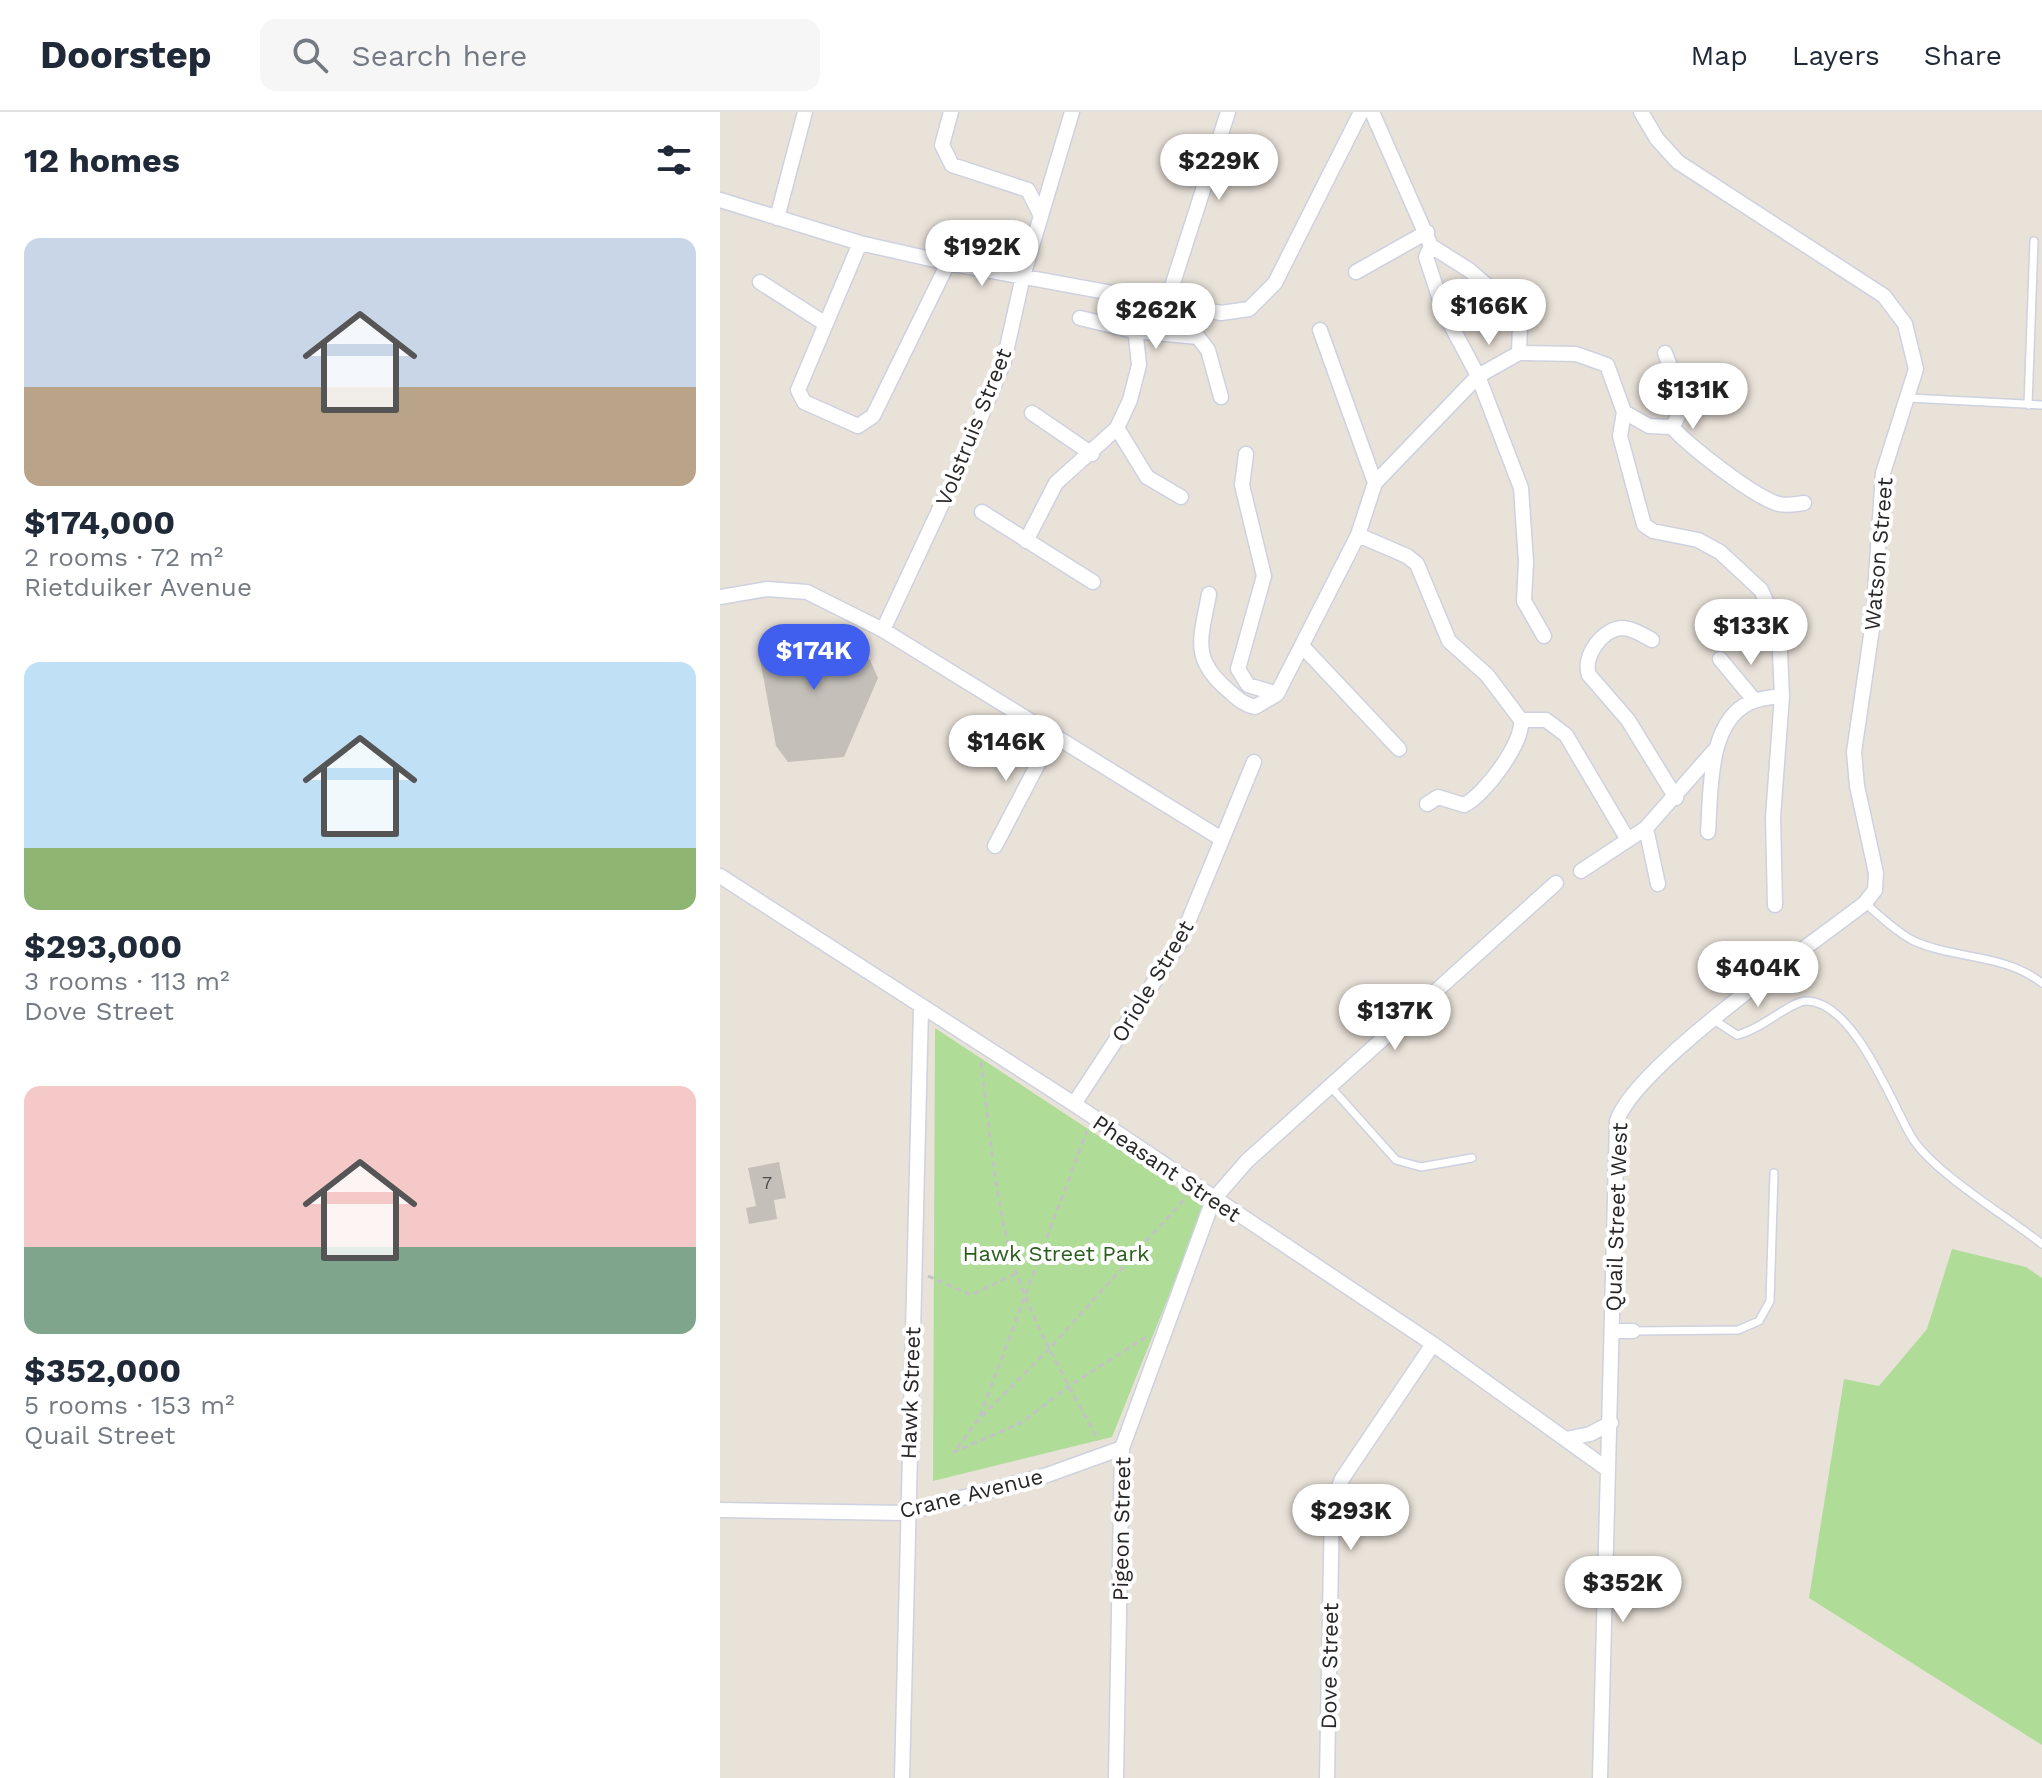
<!DOCTYPE html>
<meta charset="utf-8">
<style>
body{margin:0;font-family:"Work Sans",sans-serif;background:#f6f6f7;color:#1f2937;height:100vh;display:flex;flex-direction:column;font-size:30px;white-space:nowrap}
*{box-sizing:border-box;margin:0}
p{font-size:26px;color:#747a83}
.icon{flex:none;width:44px;height:44px;fill:none;stroke:currentColor;stroke-width:2;stroke-linecap:round;stroke-linejoin:round}
.map{position:relative;flex:1;overflow:hidden}
.side{display:flex;flex-direction:column;background:#fff;width:720px}
.side>*{flex:none}
.price{position:absolute;translate:-50% -68px;padding:0 18px;border-radius:28px;background:#fff;color:#222;font-size:26px;line-height:52px;filter:drop-shadow(0 2px 4px #0008)}
.price::after{content:'';position:absolute;left:50%;top:48px;width:24px;height:18px;margin-left:-12px;background:inherit;clip-path:polygon(0 0,100% 0,50% 100%)}
.price.on{background:#405fef;color:#fff}
ul{padding:0;list-style:none}
li{display:grid;align-content:center;gap:16px;height:424px;padding:0 24px}
li span{display:grid;place-items:center;height:248px;border-radius:16px;color:#555}
li>.icon{margin-inline-start:auto}
span .icon{width:144px;height:144px;fill:#fffc;stroke-width:1}
li b{font-size:34px}
h2{display:flex;justify-content:space-between;align-items:center;height:96px;padding:0 24px;font-size:34px}
header{display:flex;align-items:center;gap:48px;box-sizing:border-box;height:112px;padding:0 40px;background:#fff;border-bottom:2px solid #e0e1e3}
header strong{font-size:38px}
nav{display:flex;gap:44px;margin-inline-start:auto;font-size:28px}
.search{width:560px;height:72px;background:#f6f6f7;display:flex;align-items:center;gap:20px;box-sizing:border-box;padding:0 28px;border-radius:16px;color:#747a83;font-size:30px}
main{display:flex;flex:1;min-height:0}
.map>svg:first-child{display:block}
.green{fill:#afdd98}
.building{fill:#c4bfb9}
.lines{fill:none;stroke-linecap:round;stroke-linejoin:round}
.lane-casing{stroke:#ced1df;stroke-width:10}
.street-casing{stroke:#ced1df;stroke-width:17}
.path{stroke:#c3c3c3;stroke-width:3;stroke-dasharray:6 4;stroke-linecap:butt}
.lane{stroke:#fff;stroke-width:7}
.street{stroke:#fff;stroke-width:14}
.labels{text-anchor:middle;stroke-width:8;stroke-linejoin:round;paint-order:stroke}
.number-label{font-size:18px;fill:#4e4d4c}
.street-label{font-size:22px;fill:#272727;stroke:#fff}
.park-label{font-size:22px;fill:#2a5e1d;stroke:#fff}
</style>
<header>
<strong>Doorstep</strong>
<div class="search"><svg class="icon" aria-label="search" viewBox="0 0 24 24"><circle cx="10" cy="10" r="6"/><path d="M15 15l6 6"/></svg>Search here</div>
<nav><a>Map</a><a>Layers</a><a>Share</a></nav>
</header>
<main>
<section class="side">
<h2>12 homes<svg class="icon" aria-label="filters" viewBox="0 0 24 24"><path d="M4 7h16M4 17h16"/><circle cx="9" cy="7" r="2"/><circle cx="15" cy="17" r="2"/></svg></h2>
<ul>
<li><span style="background:linear-gradient(#c9d6e8 60%,#b9a48a 0)"><svg class="icon" aria-label="home" viewBox="0 0 24 24"><path d="M3 11l9-7 9 7M6 9v11h12V9"/></svg></span><div><b>$174,000</b><p>2 rooms · 72 m²</p><p>Rietduiker Avenue</p></div></li>
<li><span style="background:linear-gradient(#bfe0f5 75%,#8fb573 0)"><svg class="icon" aria-label="home" viewBox="0 0 24 24"><path d="M3 11l9-7 9 7M6 9v11h12V9"/></svg></span><div><b>$293,000</b><p>3 rooms · 113 m²</p><p>Dove Street</p></div></li>
<li><span style="background:linear-gradient(#f6c9c9 65%,#7fa58c 0)"><svg class="icon" aria-label="home" viewBox="0 0 24 24"><path d="M3 11l9-7 9 7M6 9v11h12V9"/></svg></span><div><b>$352,000</b><p>5 rooms · 153 m²</p><p>Quail Street</p></div></li>
</ul>
</section>
<div class="map">
<svg width="1322" height="1666" viewBox="0 0 1322 1666">
<rect width="100%" height="100%" fill="#e9e2d9"/>
<path class="green" d="M215,916L485,1094L392,1325L213,1369Z
M1232,1137L1306,1155L1322,1166V1633L1089,1486L1124,1267L1159,1274L1207,1217Z"/>
<path class="building" d="M95,513L150,548L158,566L124,645L68,650L56,634L38,536L53,519Z
M59,1050L66,1086L54,1088L57,1107L29,1112L26,1096L36,1094L28,1056Z"/>
<g class="lines">
<g class="lane-casing">
<path id="lane" d="M1189,286L1322,293
M1308,293L1314,129
M1145,791C1160,804 1176,820 1194,829C1237,848 1283,841 1322,871
M994,908L1017,923C1041,918 1071,889 1086,889C1134,889 1171,990 1191,1024C1211,1059 1288,1105 1322,1132
M610,974L676,1048L701,1055L752,1046
M913,1219L1018,1218L1039,1209L1050,1189L1054,1061"/>
</g>
<g class="street-casing">
<path id="street" d="M231,0L222,33L232,53L308,78L321,104
M652,0L711,134L749,158L786,190L800,214L799,241
M0,88L140,131L228,151L501,201L529,197L555,171L641,0
M57,106L85,0
M140,131L78,278L84,290L138,314L153,304L228,151
M711,134L706,145L724,200L758,264L801,376L806,450L804,489L824,524
M636,160L707,120
M40,170L104,211
M446,193L508,0
M360,206L414,219L478,225L488,238L501,285
M600,218L655,371
M904,300L929,314L952,315C970,291 954,266 945,241
M312,301L372,342
M952,315C969,334 1035,386 1059,392C1067,394 1076,392 1084,391
M397,316L427,365L461,385
M526,342L522,373L544,464L518,557L528,573L557,582
M262,400L373,470
M638,423L655,371L758,264L799,241L856,242L887,253L904,300L900,324L924,413L933,419L978,428L1000,440L1041,478L1059,518L1062,584L1053,705L1055,793
M306,429L336,371L397,316L410,288L419,253L412,187
M489,482C481,527 470,546 509,579C517,586 524,593 535,595L557,582L638,423L687,444L697,452L729,529L767,563L801,608H826L846,623L908,728
M0,485L47,477L87,480L163,518L500,726
M163,518L249,334L284,249L303,164L352,0
M932,528C923,523 912,516 902,516C882,517 862,545 869,563L908,608L956,686
M583,535L679,637
M1000,547L1034,588
M707,692L718,685L744,693C764,684 804,630 801,608
M926,716L938,772
M988,720C991,680 987,609 1031,590C1040,586 1052,585 1062,584
M275,734L332,625
M861,759L926,716L994,639
M0,764L354,992L713,1232L887,1357
M354,992L459,832L534,650
M892,1219H913
M846,1327L870,1322L891,1311
M0,1398L186,1401L327,1363L402,1336
M182,1666L201,896
M396,1666L402,1336L493,1088L527,1049L836,771
M607,1666L612,1394L622,1367L713,1232
M880,1666L897,1009C916,953 1091,833 1145,791L1155,778L1156,761L1137,674L1134,640L1153,510L1163,361L1196,257L1185,212L1164,184L958,50L937,27L921,0"/>
</g>
<path class="path" d="M261,950C270,1020 275,1095 297,1162C317,1220 350,1275 378,1328
M208,1164L251,1183L295,1162
M426,1225L349,1274L301,1311L234,1340L259,1307L330,1236L467,1084
M260,1304L367,1019"/>
<use href="#lane" class="lane"/>
<use href="#street" class="street"/>
</g>
<g class="labels">
<g class="number-label">
<text x="47" y="1077">7</text>
</g>
<g class="street-label">
<text transform="translate(253 315) rotate(-68)" y="8">Volstruis Street</text>
<text transform="translate(1158 442) rotate(-85)" y="8">Watson Street</text>
<text transform="translate(432 869) rotate(-59)" y="8">Oriole Street</text>
<text transform="translate(447 1056) rotate(34)" y="8">Pheasant Street</text>
<text transform="translate(896 1105) rotate(-88)" y="8">Quail Street West</text>
<text transform="translate(190 1281) rotate(-88)" y="8">Hawk Street</text>
<text transform="translate(251 1381) rotate(-14)" y="8">Crane Avenue</text>
<text transform="translate(401 1417) rotate(-89)" y="8">Pigeon Street</text>
<text transform="translate(609 1554) rotate(-89)" y="8">Dove Street</text>
</g>
<g class="park-label">
<text x="336" y="1149">Hawk Street Park</text>
</g>
</g>
</svg>
<b class="price" style="left:499px;top:90px">$229K</b>
<b class="price" style="left:262px;top:176px">$192K</b>
<b class="price" style="left:769px;top:235px">$166K</b>
<b class="price" style="left:436px;top:239px">$262K</b>
<b class="price" style="left:973px;top:319px">$131K</b>
<b class="price" style="left:1031px;top:555px">$133K</b>
<b class="price on" style="left:94px;top:580px">$174K</b>
<b class="price" style="left:286px;top:671px">$146K</b>
<b class="price" style="left:1038px;top:897px">$404K</b>
<b class="price" style="left:675px;top:940px">$137K</b>
<b class="price" style="left:631px;top:1440px">$293K</b>
<b class="price" style="left:903px;top:1512px">$352K</b>
</div>
</main>
